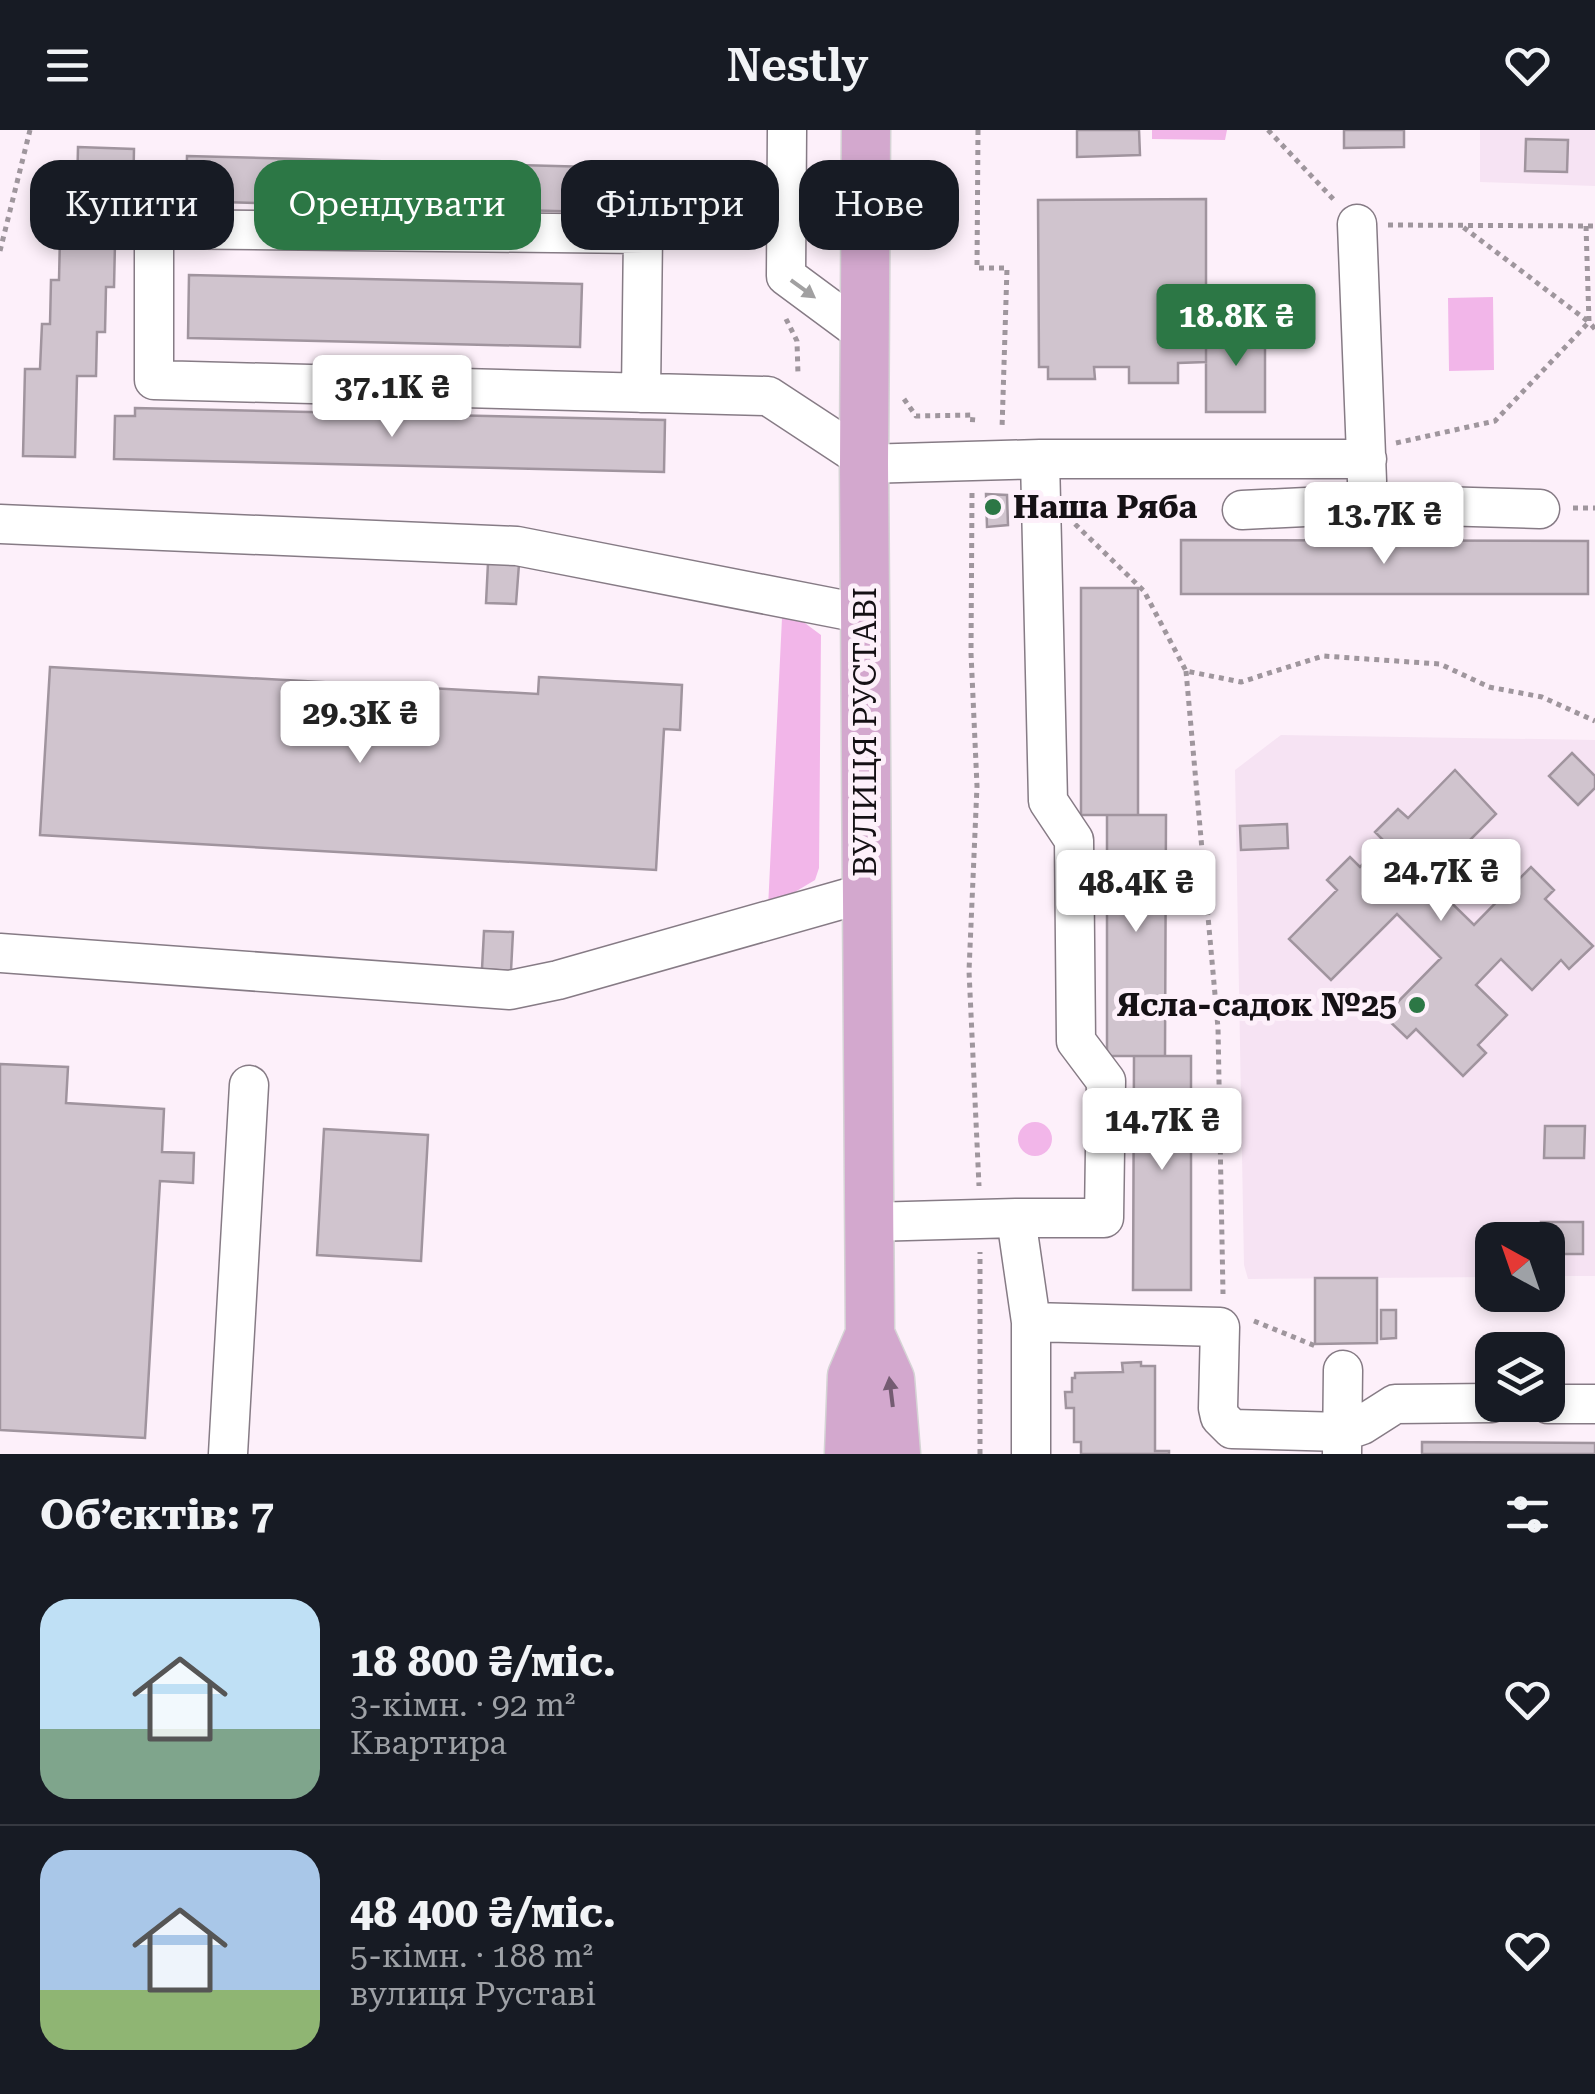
<!DOCTYPE html>
<html lang="uk">
<meta charset="utf-8">
<style>
body{margin:0;font-family:"Roboto Serif",serif;background:#20242c;color:#f1f3f6;height:100vh;display:flex;flex-direction:column;font-size:38px;white-space:nowrap}
*{box-sizing:border-box;margin:0}
p{font-size:32px;color:#9ea1a6}
.icon{flex:none;width:55px;height:55px;fill:none;stroke:currentColor;stroke-width:2;stroke-linecap:round;stroke-linejoin:round}
.map{position:relative;height:1324px;overflow:hidden}
.drawer{display:flex;flex-direction:column;background:#171b24;flex:1}
.drawer>*{flex:none}
.guide{position:absolute;left:30px;top:30px;width:1000px;height:90px;display:flex;gap:20px}
.needle{width:65px;rotate:320deg}
.tools{position:absolute;left:1475px;top:1092px;display:grid;gap:20px}
.tools a{display:grid;place-items:center;width:90px;height:90px;border-radius:20px;background:#171b24;box-shadow:0 5px 15px #0003;font-size:50px}
.price{position:absolute;translate:-50% -85px;padding:0 22px;border-radius:10px;background:#fff;color:#222;font-size:32px;line-height:65px;filter:drop-shadow(0 2px 5px #0008)}
.price::after{content:'';position:absolute;left:50%;top:60px;width:30px;height:22px;margin-left:-15px;background:inherit;clip-path:polygon(0 0,100% 0,50% 100%)}
.price.active{background:#2c7745;color:#fff}
ul{padding:0;list-style:none}
li{display:flex;align-items:center;gap:30px;height:250px;padding:0 40px}
li+li{border-top:2px solid #363941}
li span{display:grid;place-items:center;flex:none;width:280px;height:200px;border-radius:30px;color:#555}
li>.icon{margin-inline-start:auto}
span .icon{width:120px;height:120px;fill:#fffc;stroke-width:1}
li b{font-size:42px}
h2{display:flex;justify-content:space-between;align-items:center;height:120px;padding:0 40px;font-size:42px}
.pill{padding:0 35px;border-radius:30px;background:#171b24;box-shadow:0 5px 15px #0003;font-size:35px;line-height:90px}
.pill.active{background:#2c7745;color:#fff}
header{display:flex;justify-content:space-between;align-items:center;height:130px;padding:0 40px;background:#171b24;font-size:45px;font-weight:600}
.map>svg:first-child{display:block}
.built{fill:#f6e3f3}
.green{fill:#f2b6e9}
.building{fill:#d0c4ce;stroke:#a0949e;stroke-width:2.5}
.lines{fill:none;stroke-linecap:round;stroke-linejoin:round}
.minor-casing{stroke:#867b85;stroke-width:41}
.major-casing{stroke:#d5d4d5;stroke-width:51}
.path{stroke:#9f969d;stroke-width:5;stroke-dasharray:5 5;stroke-linecap:butt}
.minor{stroke:#fff;stroke-width:38}
.major{stroke:#d3a8ce;stroke-width:48}
.oneway{fill:#a1a0a1}
.oneway2{fill:#745c72}
.poi-dot{fill:#2c7745;stroke:#fdf0fa;stroke-width:4}
.labels{text-anchor:middle;stroke-width:10;stroke-linejoin:round;paint-order:stroke}
.poi-label{font-size:32px;font-weight:bold;fill:#151115;stroke:#fdf0fa;text-anchor:start}
.street-label{font-size:32px;fill:#151115;stroke:#fdf0fa}
</style>
<header><svg class="icon" aria-label="menu" viewBox="0 0 24 24"><path d="M4 6h16M4 12h16M4 18h16"/></svg>Nestly<svg class="icon" aria-label="heart" viewBox="0 0 24 24"><path d="M12 20l-8-8c-3-5 5-10 8-4 3-6 11-1 8 4z"/></svg></header>
<div class="map">
<svg width="1595" height="1324" viewBox="0 0 1595 1324">
<rect width="100%" height="100%" fill="#fdf0fa"/>
<path class="built" d="M1480,0H1595V56L1480,52Z
M1281,605L1595,610V1146H1548V1110H1492V1147L1248,1149L1244,1135L1235,640Z"/>
<path class="green" d="M1152,0H1227L1225,10L1152,9Z
M1493,167L1494,240L1449,241L1448,168Z
M787,484L794,485L821,505L819,738L815,750L768,778L782,488Z
M1018 1009a17 17 0 1 1 34 0a17 17 0 1 1-34 0Z"/>
<path class="building" d="M1077,0H1139L1140,25L1077,27Z
M1344,0H1404V17L1344,18Z
M1526,9L1568,10L1567,42L1525,41Z
M78,17L134,19L133,69H124L123,114L115,113L114,157H106L105,202H97L96,246H77L75,327L23,326L25,239H40L42,194H50L51,150H59L60,106H68L69,61H77Z
M187,26L668,39L667,84L186,71Z
M1206,69V232L1178,233V253H1129V237H1094L1095,249H1048V237H1039L1038,70Z
M189,145L582,154L580,217L188,208Z
M1265,196V282H1206V197Z
M135,278L665,290L664,342L114,329L115,286H135Z
M986,364L1007,365L1008,395L987,397Z
M1181,410L1588,411V464H1181Z
M488,433L519,434L516,474L486,473Z
M1081,458H1138V685H1081Z
M50,537L538,564L539,547L682,555L680,600L664,599L656,740L40,705Z
M1572,623L1595,646V658L1578,675L1549,646Z
M1455,640L1496,684L1429,751L1474,795L1531,737L1554,760L1545,769L1593,816L1569,839L1561,830L1532,860L1501,829L1476,855L1507,885L1478,915L1486,923L1463,946L1416,899L1407,908L1384,886L1441,828L1397,784L1331,850L1289,809L1337,760L1327,750L1350,727L1360,737L1385,712L1375,702L1398,679L1408,688Z
M1107,685H1166L1165,926H1107Z
M1287,694L1288,718L1241,720L1240,696Z
M484,801L513,802L511,841L482,839Z
M1134,926H1191V1160H1133Z
M0,934L68,937L66,973L164,979L162,1022L194,1023L193,1053L160,1051L145,1308L0,1300Z
M1545,996H1585L1584,1028H1544Z
M324,999L428,1005L421,1131L317,1125Z
M1541,1092H1583V1124H1548V1110H1541Z
M1315,1148H1377V1213L1315,1214Z
M1381,1180H1396V1208L1381,1209Z
M1141,1232V1236H1155V1321H1169V1324H1081V1312H1074V1278H1066L1065,1262H1072V1248H1075V1243L1123,1242L1122,1233Z
M1422,1312L1595,1313V1324H1422Z"/>
<g class="lines">
<g class="minor-casing">
<path id="minor" d="M787,0L786,146L863,203
M1357,94L1367,351
M641,263L643,104L154,99V250L768,266L864,329
M1040,329H1367
M864,334L1040,329L1048,671L1074,710L1076,911L1106,951L1104,1088H1016
M1242,380L1367,374L1540,379
M0,394L517,416L865,484
M0,823L510,860L558,850L865,763
M870,1092L1016,1088L1031,1192L1220,1197L1218,1278L1220,1287L1232,1299L1342,1302L1362,1295L1395,1274L1492,1273
M1548,1274H1595
M228,1324L249,955
M1031,1324V1192
M1342,1324L1343,1240"/>
</g>
<g class="major-casing">
<path id="major" d="M870,1204L890,1249L896,1324
M849,1324L852,1246L870,1204L864,334L866,0"/>
</g>
<path class="path" d="M978,0L977,138H1007L1002,299
M1268,0L1336,72
M1388,95L1595,96
M1586,96L1589,192L1595,199
M0,121L30,0
M786,189L797,211L798,245
M904,269L916,286L973,285L972,297
M1396,313L1495,291L1589,192L1463,97
M972,363L971,523L977,656L969,841L979,1056
M1573,378H1595
M1075,394L1144,461L1186,541L1241,552L1323,526L1440,534L1489,557L1542,567L1595,591
M1186,541L1218,898L1223,1164
M1254,1191L1318,1217
M980,1324V1122"/>
<use href="#minor" class="minor"/>
<use href="#major" class="major"/>
</g>
<defs><path id="oneway-solid" d="M-6-.8H1V-3.2L6.5 0L1 3.2V.8H-6Z" transform="scale(2.5)"/></defs>
<use class="oneway" href="#oneway-solid" transform="translate(803 159) rotate(36)"/>
<use class="oneway2" href="#oneway-solid" transform="translate(891 1262) rotate(-97)"/>
<g class="poi-dot">
<circle cx="993" cy="377" r="10"/>
<circle cx="1417" cy="875" r="10"/>
</g>
<g class="labels">
<g class="poi-label">
<text x="1013" y="388">Наша Ряба</text>
<text x="1397" y="886" text-anchor="end">Ясла-садок №25</text>
</g>
<g class="street-label">
<text transform="translate(865 602) rotate(-90)" y="11">ВУЛИЦЯ РУСТАВІ</text>
</g>
</g>
</svg>
<div class="tools">
<a><svg class="needle" viewBox="-14 -14 28 28"><path d="M0-13l5 13h-10z" fill="#e53935"/><path d="M0 13l5-13h-10z" fill="#9ea1a6"/></svg></a>
<a><svg class="icon" aria-label="layers" viewBox="0 0 24 24"><path d="M12 4l9 5-9 5-9-5zM3 14l9 5 9-5"/></svg></a>
</div>
<b class="price active" style="left:1236px;top:239px">18.8K ₴</b>
<b class="price" style="left:392px;top:310px">37.1K ₴</b>
<b class="price" style="left:1384px;top:437px">13.7K ₴</b>
<b class="price" style="left:360px;top:636px">29.3K ₴</b>
<b class="price" style="left:1441px;top:794px">24.7K ₴</b>
<b class="price" style="left:1136px;top:805px">48.4K ₴</b>
<b class="price" style="left:1162px;top:1043px">14.7K ₴</b>
<div class="guide">
<a class="pill">Купити</a>
<a class="pill active">Орендувати</a>
<a class="pill">Фільтри</a>
<a class="pill">Нове</a>
</div>
</div>
<section class="drawer">
<h2>Об’єктів: 7<svg class="icon" aria-label="filters" viewBox="0 0 24 24"><path d="M4 7h16M4 17h16"/><circle cx="9" cy="7" r="2"/><circle cx="15" cy="17" r="2"/></svg></h2>
<ul>
<li><span style="background:linear-gradient(#bfe0f5 65%,#7fa58c 0)"><svg class="icon" aria-label="home" viewBox="0 0 24 24"><path d="M3 11l9-7 9 7M6 9v11h12V9"/></svg></span><div><b>18 800 ₴/міс.</b><p>3-кімн. · 92 m²</p><p>Квартира</p></div><svg class="icon" aria-label="heart" viewBox="0 0 24 24"><path d="M12 20l-8-8c-3-5 5-10 8-4 3-6 11-1 8 4z"/></svg></li>
<li><span style="background:linear-gradient(#a9c7e8 70%,#8fb573 0)"><svg class="icon" aria-label="home" viewBox="0 0 24 24"><path d="M3 11l9-7 9 7M6 9v11h12V9"/></svg></span><div><b>48 400 ₴/міс.</b><p>5-кімн. · 188 m²</p><p>вулиця Руставі</p></div><svg class="icon" aria-label="heart" viewBox="0 0 24 24"><path d="M12 20l-8-8c-3-5 5-10 8-4 3-6 11-1 8 4z"/></svg></li>
</ul>
</section>
